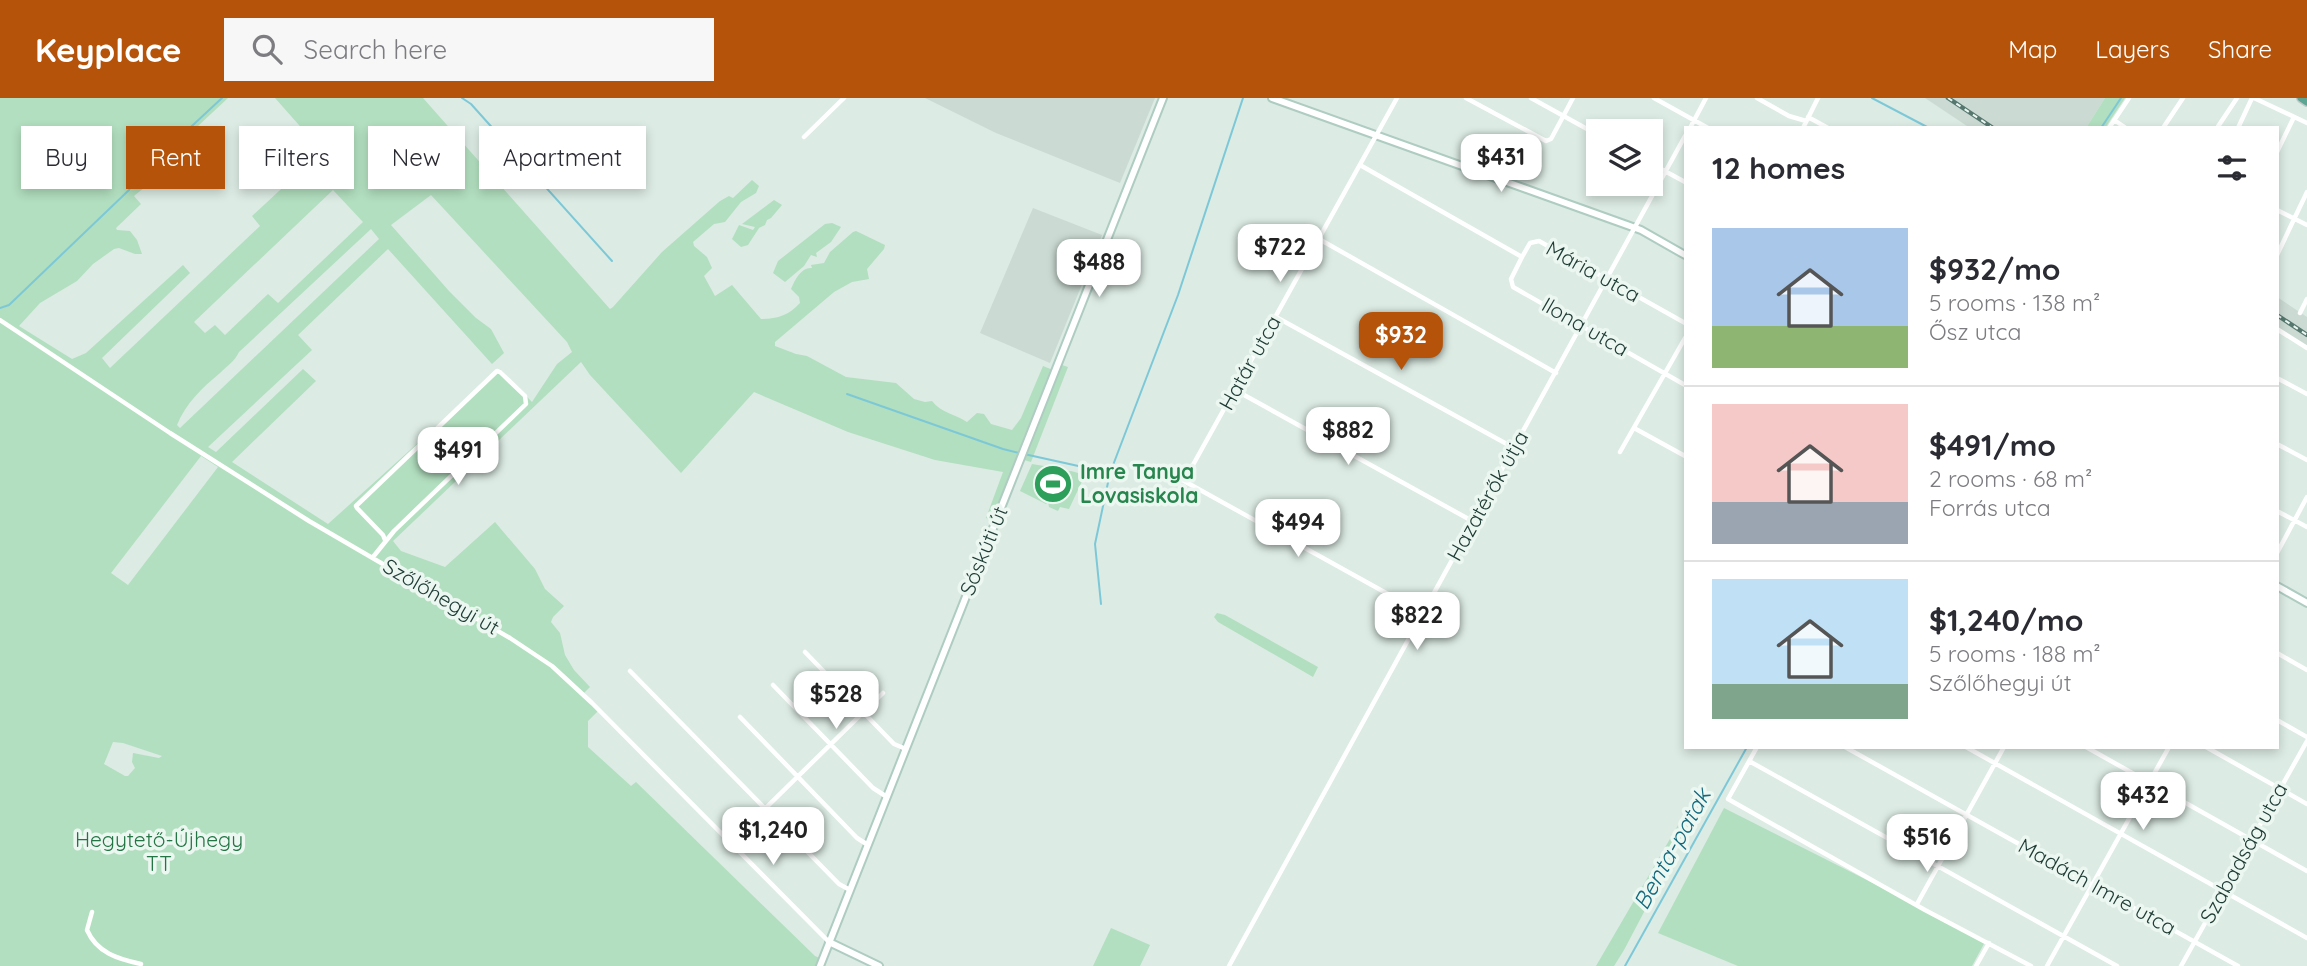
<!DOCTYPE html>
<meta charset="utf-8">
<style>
body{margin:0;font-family:Quicksand,sans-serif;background:#f7f7f7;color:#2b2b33;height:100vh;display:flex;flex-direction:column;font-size:26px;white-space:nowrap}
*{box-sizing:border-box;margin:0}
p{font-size:23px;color:#7c7c81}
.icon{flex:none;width:38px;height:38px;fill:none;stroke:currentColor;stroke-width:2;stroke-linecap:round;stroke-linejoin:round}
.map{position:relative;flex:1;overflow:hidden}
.panel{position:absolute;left:1684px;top:28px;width:595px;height:623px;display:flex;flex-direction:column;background:#fff;border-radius:0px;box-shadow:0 4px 10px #0003}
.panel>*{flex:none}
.hud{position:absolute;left:21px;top:28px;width:665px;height:63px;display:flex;gap:14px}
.tools{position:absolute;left:1586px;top:21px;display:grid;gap:14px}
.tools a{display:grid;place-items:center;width:77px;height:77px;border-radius:0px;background:#fff;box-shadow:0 4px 10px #0003;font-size:35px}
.price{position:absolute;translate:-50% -60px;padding:0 16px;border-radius:14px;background:#fff;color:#222;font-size:23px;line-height:46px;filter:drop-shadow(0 2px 4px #0008)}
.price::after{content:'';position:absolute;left:50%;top:42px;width:21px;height:16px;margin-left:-10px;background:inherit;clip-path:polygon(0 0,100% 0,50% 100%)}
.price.on{background:#b45309;color:#fff}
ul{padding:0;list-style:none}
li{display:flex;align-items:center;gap:21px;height:175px;padding:0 28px}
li+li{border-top:2px solid #e1e1e2}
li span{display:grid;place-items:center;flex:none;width:196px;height:140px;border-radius:0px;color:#555}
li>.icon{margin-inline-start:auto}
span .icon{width:84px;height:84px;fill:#fffc;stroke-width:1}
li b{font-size:30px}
h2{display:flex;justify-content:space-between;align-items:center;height:84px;padding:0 28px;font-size:30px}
.tag{padding:0 24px;border-radius:0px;background:#fff;box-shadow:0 4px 10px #0003;font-size:24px;line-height:63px}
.tag.on{background:#b45309;color:#fff}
header{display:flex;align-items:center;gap:42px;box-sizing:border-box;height:98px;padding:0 35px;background:#b45309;color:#fff}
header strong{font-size:33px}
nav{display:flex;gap:38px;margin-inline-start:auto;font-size:24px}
.search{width:490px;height:63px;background:#f7f7f7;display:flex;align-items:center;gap:18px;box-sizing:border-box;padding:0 24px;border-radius:0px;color:#7c7c81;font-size:26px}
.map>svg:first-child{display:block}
.built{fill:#cbdbd3}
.green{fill:#b2dfbf;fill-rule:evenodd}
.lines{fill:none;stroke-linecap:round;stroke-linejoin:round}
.stream{stroke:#7dc8d7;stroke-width:2}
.secondary-casing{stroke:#aeccc1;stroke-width:10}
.primary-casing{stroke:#c0c8c6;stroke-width:10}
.street{stroke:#fff;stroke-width:4.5}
.secondary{stroke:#fff;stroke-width:6}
.primary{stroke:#5ca593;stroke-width:7}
.rail-casing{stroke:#56786f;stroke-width:4.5}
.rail{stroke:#edf7f2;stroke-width:2;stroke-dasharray:5;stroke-linecap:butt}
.labels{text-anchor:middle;stroke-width:7;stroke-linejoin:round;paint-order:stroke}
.street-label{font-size:21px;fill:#1d3b33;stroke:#edf7f2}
.leisure-label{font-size:21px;font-weight:bold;fill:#27864d;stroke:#edf7f2;text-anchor:start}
.park-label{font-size:21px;fill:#237644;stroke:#edf7f2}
.water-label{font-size:23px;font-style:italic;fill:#11697d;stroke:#edf7f2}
</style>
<header>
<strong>Keyplace</strong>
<div class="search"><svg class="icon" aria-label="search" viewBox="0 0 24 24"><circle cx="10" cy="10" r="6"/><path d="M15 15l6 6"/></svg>Search here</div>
<nav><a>Map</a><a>Layers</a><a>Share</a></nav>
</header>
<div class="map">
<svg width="2307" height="868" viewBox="0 0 2307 868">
<rect width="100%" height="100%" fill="#dcebe4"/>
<path class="built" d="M925,0H1155L1120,85L996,35Z
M1925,0H2105L2086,30H1970Z
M1033,110L1102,137L1050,265L980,235Z
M2277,199L2307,219V252L2277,232Z"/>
<path class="green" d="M0,0H228L183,42L187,49L183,54L149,82L151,84L134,98L141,106L116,130L117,132L130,133L137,142L142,156H135L119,150L114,151L93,166L77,183L40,205L19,228L72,261L86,255L183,167L190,175L102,260L110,270L260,128L252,118L322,53L275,0H423L610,211L613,209L662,154L720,103L729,98L733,100L752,82L759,88L756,95L741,104L725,124L714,126L693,144L694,148L707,159L712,170L704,178L715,198L732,187L761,221C778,221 789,217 800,205L799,199L791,191C795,182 801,169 812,170L811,167L824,165L830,154L853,134L856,133L885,147L884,151L867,171L869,181L852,184L834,194L775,244V248L796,256L807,258L846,279L896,285L914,301L925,304L932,303C941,315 955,316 967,324L977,315L984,316L991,326L1012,332L1021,320L1043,268L1058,274L1062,267L1068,269L1031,364L1017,360L993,422L986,420L1003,374L935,362L848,334L754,294L681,375L590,277L581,264L393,443L401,453L445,469L495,424L535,471L545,491L564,508L553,519L551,524L560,535L565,557L574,572L590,589L582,597L598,613L588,623V649L631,688L636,684L815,858L824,862L822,868H0ZM333,92L363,124L278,205L268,196L225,237L215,227L205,235L194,224ZM431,97L567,244L572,254L557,266L532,304L500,271L328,426L232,364L316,283L303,271L216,354L208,349L312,252L298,237L388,151L492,266L504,255L491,231L476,220L449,193L391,127ZM371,131L379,141L180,330L177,327C186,305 202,290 220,275C228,267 234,264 239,254ZM201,358L218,369L128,487L111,475ZM113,644L123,645L162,658L159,660L133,655L132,664L135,670L128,678H125L104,666Z
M2105,0H2125L2105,30H2086Z
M774,102L782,107L771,120L767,122L765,127L759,130L748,147L741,149L732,141L739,127L753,132L755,129L742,126Z
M832,125L841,129L831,144L816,155L817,159L811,157L804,168L785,184L773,175L778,163L825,126Z
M1032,366L1062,371L1064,374L1071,373L1085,377L1069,411L1060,409L1058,413L1049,409L1048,404L1046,406L1020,393Z
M1217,515L1225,517L1318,569L1313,579L1218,524L1214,519Z
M1695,698L1703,702L1624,852L1614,868H1596Z
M1724,710L1986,842L1972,868H1738L1658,835Z
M1111,830L1150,847L1140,868H1093Z"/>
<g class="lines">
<path class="stream" d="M462,0L471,6L612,163
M1872,0L1929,30
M2101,30L2121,0
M0,210L9,207L129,92L137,79L222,0
M847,296L1003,351L1019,355
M1024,356L1110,375
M1101,506L1095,446L1110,375L1178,197L1243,0
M1625,868L1747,649"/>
<g class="secondary-casing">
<path id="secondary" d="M1272,0L1641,132L1685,157
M2277,488L2307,505
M829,844L879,868
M820,868L1163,0"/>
</g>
<g class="primary-casing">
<path id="primary" d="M2301,0L2307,4"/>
</g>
<path class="street" d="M1397,0L1184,383L1424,516
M1466,0L1546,43L1551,41L1573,0
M1531,0L1598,37
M1654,0L1708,30
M1757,0L1789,18L1806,23
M2254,0L2307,25
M1808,19L1828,30
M2114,22L2126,30
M1690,30L1706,0
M1803,30L1818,0
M2109,30L2129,0
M2163,30L2183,0
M2217,30L2237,0
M2238,30L2252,0
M804,39L844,0
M2277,54L2294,19
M1650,65L1685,84
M1360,67L1522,159L1530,145L1539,143L1685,225
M2277,112L2307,127
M1319,141L1556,275
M2277,157L2307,94
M1522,159L1511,181L1513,189L1685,287
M2300,215L2307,201
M1276,219L1514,350
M0,222L170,335L309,423L510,540L552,568L592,605L829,844
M2277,231L2307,250
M2277,280L2307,296
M1235,292L1474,424
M1634,330L1685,358
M2277,346L2307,362
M1620,354L1685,240
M2277,413L2307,429
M2277,455L2307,399
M373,459L394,433L526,306L525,298L500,274L497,273L356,408L357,410L383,437L385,442
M805,554L894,646L906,651
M2277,555L2307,572
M630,573L839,786L850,792
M773,587L873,690L887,699
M740,619L857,740L868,747
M2277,622L2307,639
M1757,649L1728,701L1925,812L2031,868
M1845,649L2238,868
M1966,649L2307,840
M2086,649L2307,773
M2206,649L2307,706
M1749,663L2117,868
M731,744L883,595
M1917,806L2004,649
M92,814L87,832C97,855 118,861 141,866
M1229,868L1685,38
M1976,868L1989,845
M2047,868L2169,649
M2181,868L2307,643"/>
<use href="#secondary" class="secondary"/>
<use href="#primary" class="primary"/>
<g class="rail-casing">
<path id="rail" d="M1948,0L1993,30
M2277,217L2307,237"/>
</g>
<use href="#rail" class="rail"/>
</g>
<defs>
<g id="stadium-disc" transform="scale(2.0125)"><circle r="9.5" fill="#2e9e5b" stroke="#edf7f2"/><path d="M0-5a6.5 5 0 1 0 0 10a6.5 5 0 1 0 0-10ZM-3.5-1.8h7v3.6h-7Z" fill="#fff"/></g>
</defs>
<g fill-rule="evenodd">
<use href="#stadium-disc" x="1053" y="386"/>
</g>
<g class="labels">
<g class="street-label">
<text transform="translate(1593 174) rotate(29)" y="7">Mária utca</text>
<text transform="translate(1585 229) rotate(30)" y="7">Ilona utca</text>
<text transform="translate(1250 265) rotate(-61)" y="7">Határ utca</text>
<text transform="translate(1488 398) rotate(-61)" y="7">Hazatérők útja</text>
<text transform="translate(984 453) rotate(-68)" y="7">Sóskúti út</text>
<text transform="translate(441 499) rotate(30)" y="7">Szőlőhegyi út</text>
<text transform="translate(2244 755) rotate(-61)" y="7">Szabadság utca</text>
<text transform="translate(2097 789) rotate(29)" y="7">Madách Imre utca</text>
</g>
<g class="leisure-label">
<text x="1080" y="381">Imre Tanya<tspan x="1080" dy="24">Lovasiskola</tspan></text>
</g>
<g class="park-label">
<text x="159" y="749">Hegytető-Újhegy<tspan x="159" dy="24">TT</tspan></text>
</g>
<g class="water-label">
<text transform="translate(1672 751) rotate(-61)" y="8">Benta-patak</text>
</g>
</g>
</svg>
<div class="tools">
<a><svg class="icon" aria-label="layers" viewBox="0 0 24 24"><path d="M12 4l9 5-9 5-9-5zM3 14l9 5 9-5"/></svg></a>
</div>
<b class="price" style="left:1501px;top:96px">$431</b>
<b class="price" style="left:1280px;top:186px">$722</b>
<b class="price" style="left:1099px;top:201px">$488</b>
<b class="price on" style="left:1401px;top:274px">$932</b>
<b class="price" style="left:1348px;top:369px">$882</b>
<b class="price" style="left:458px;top:389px">$491</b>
<b class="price" style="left:1298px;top:461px">$494</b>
<b class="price" style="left:1417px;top:554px">$822</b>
<b class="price" style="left:836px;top:633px">$528</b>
<b class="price" style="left:2143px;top:734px">$432</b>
<b class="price" style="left:773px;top:769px">$1,240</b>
<b class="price" style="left:1927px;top:776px">$516</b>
<div class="hud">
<a class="tag">Buy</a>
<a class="tag on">Rent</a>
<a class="tag">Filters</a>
<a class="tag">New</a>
<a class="tag">Apartment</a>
</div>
<section class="panel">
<h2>12 homes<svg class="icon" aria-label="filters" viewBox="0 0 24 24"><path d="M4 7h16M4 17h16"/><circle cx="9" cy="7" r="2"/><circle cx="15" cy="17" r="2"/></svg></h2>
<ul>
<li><span style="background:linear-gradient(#a9c7e8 70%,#8fb573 0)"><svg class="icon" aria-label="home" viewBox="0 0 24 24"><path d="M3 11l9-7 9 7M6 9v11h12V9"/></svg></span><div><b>$932/mo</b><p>5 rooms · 138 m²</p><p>Ősz utca</p></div></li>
<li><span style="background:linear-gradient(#f6c9c9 70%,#9aa5b1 0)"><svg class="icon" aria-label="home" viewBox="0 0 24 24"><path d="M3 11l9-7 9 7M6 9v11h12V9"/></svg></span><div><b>$491/mo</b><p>2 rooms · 68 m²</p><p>Forrás utca</p></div></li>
<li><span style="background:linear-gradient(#bfe0f5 75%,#7fa58c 0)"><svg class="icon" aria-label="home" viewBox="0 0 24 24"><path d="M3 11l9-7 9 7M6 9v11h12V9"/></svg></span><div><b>$1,240/mo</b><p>5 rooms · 188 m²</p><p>Szőlőhegyi út</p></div></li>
</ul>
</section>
</div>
